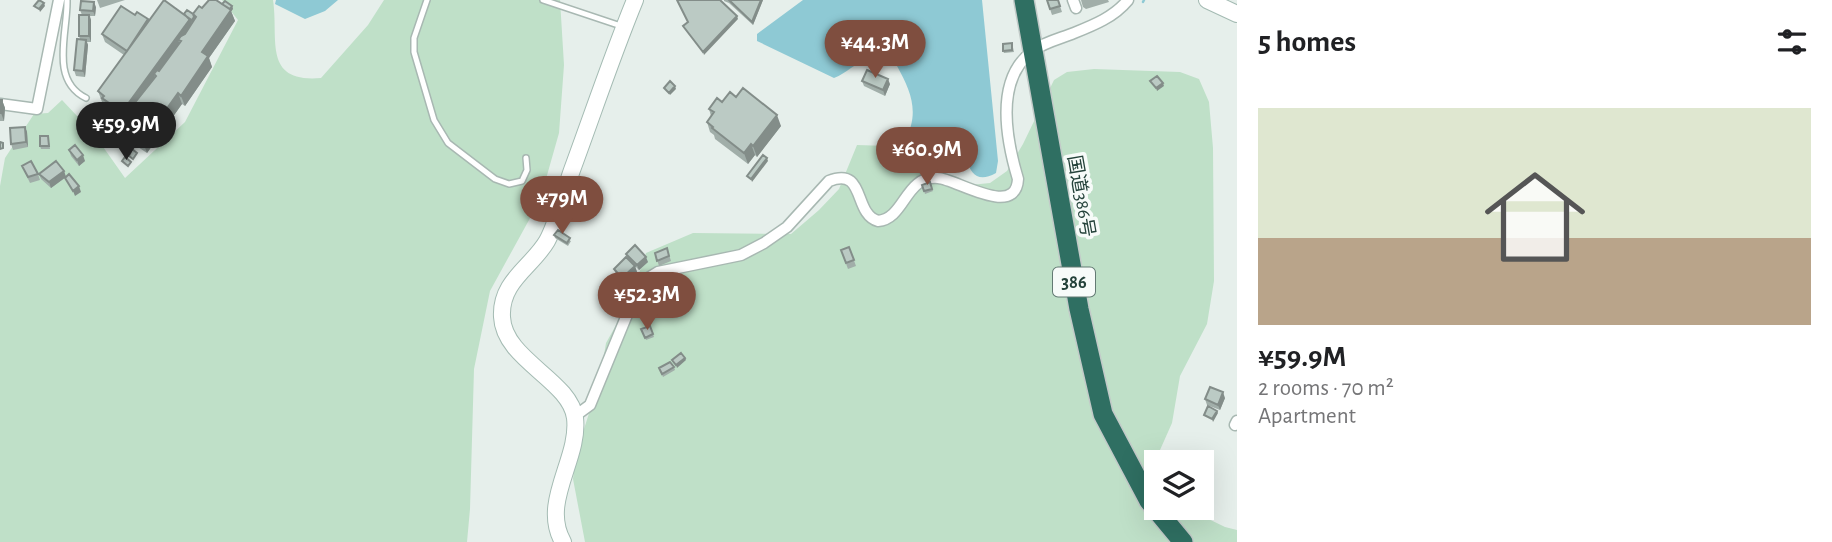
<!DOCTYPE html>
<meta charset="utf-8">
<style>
body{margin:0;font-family:"Alegreya Sans","Noto Sans JP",sans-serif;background:#f6f6f6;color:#202124;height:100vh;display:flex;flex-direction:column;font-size:26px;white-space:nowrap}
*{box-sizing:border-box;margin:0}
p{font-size:23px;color:#757577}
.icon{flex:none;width:38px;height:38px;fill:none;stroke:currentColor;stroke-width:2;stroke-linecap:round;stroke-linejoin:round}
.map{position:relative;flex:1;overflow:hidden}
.panel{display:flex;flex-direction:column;background:#fff;width:595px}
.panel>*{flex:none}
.fabs{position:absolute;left:1144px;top:450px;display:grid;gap:14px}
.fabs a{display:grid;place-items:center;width:70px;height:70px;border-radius:0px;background:#fff;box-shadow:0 7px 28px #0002;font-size:35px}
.price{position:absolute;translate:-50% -60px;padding:0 16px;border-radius:24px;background:#7f4e3f;color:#fff;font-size:23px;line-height:46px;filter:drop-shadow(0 2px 4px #0008)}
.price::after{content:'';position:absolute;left:50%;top:42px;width:21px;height:16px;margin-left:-10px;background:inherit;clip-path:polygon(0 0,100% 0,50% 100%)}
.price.selected{background:#222;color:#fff}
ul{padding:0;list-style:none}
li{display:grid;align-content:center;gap:14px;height:371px;padding:0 21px}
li+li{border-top:2px solid #e0e0e0}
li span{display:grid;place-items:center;height:217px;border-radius:0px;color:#555}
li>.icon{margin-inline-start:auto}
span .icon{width:126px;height:126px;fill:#fffc;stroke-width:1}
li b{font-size:30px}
h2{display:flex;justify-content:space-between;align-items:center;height:84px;padding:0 21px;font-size:30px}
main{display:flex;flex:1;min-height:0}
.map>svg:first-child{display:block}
.green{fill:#bfe0c8}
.water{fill:#8ec9d4}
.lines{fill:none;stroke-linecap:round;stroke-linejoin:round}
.stream{stroke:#8ec9d4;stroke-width:2.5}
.lane-casing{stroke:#a8b8b2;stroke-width:8}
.street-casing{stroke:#a8b8b2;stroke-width:13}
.secondary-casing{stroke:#a4bbb3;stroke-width:18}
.highway-casing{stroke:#c2cac8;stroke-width:22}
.lane{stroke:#fff;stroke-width:5}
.street{stroke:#fff;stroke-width:10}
.secondary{stroke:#fff;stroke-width:16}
.highway{stroke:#2f6f62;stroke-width:19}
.wall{fill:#a1aea9}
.shaded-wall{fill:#838d89}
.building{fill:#bbcac4;stroke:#838d89;stroke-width:2}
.labels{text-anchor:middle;stroke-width:7;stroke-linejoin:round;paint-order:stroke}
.shield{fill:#f7fbf9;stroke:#637a73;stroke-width:2}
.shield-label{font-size:18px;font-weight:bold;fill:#24423a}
.street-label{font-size:19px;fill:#24423a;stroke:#f7fbf9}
</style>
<main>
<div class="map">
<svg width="1237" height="542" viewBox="0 0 1237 542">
<rect width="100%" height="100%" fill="#e6efeb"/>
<path class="green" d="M222,0H273C279,39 262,83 321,78L368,25L384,0H560L564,65L559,133L540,200L490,291L474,369L470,509L467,542H0V186L5,158L34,114L48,113L62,100L94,134L125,178L185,122L238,20Z
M1094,69L1180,72L1199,79L1209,102L1213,148L1214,281L1207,324L1180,376L1172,423L1160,450V462H1157V508H1186L1225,527L1237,530V542H585L573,479L576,454L600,379L606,343L629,302L646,253L693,233L791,234L819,210L839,189L857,145L888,146L900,166L927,165L946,179L970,185L990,183L1007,171L1023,144L1054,80L1067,72Z"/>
<path class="water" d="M276,0H338L325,11L305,19L275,4Z
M803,0H982L998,161L996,173C964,191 970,147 953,143C932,137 918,169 898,161C896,151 901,148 905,140C920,113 911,91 897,66L900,61L875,46L868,60C854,63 847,73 834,78L757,41V34Z"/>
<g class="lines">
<path class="stream" d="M1143,2L1144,0"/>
<g class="lane-casing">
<path id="lane" d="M67,0C68,32 49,80 86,98
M427,0L414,38V52L434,120L448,143L495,179L509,184L522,181L527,170L526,158
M543,0L621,26"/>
</g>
<g class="street-casing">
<path id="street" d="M1073,0L1076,8
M0,104L37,109L59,0
M575,416L590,405L640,283L658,272L741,255L764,243L787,227L829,181C866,166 853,214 878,221C905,219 905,175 938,178C956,179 1016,219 1018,179C1006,139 994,78 1034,50C1045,42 1062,38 1074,33C1094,25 1114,17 1128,0
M1235,425L1237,421"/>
</g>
<g class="secondary-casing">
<path id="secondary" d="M1207,0L1237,14
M563,542C540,502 580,459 575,418C570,380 504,360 502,317C500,281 532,267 547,241C558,221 564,192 572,170C593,113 612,56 635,0"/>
</g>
<g class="highway-casing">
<path id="highway" d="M1024,0L1079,309L1103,414L1149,501L1183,542"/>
</g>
<use href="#lane" class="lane"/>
<use href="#street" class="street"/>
<use href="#secondary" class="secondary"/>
<use href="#highway" class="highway"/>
</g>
<path class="wall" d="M97,0H125L100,8Z
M724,0H763L753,25L729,3L724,1Z
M1047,0H1058L1062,12L1052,15Z
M1081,0H1108L1109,2L1086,9L1083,7Z
M222,4L232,6L233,9L231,11L235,21L209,58L212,67L185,106L182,104L147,153L123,137L119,126L123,121L106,109L104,104L102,102L98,91L124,55L105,42L102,34L135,15L149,21L193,14L202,8Z
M96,7L95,16H90L91,20V42H87L88,45L85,77L76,76L74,70L80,39L79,36L82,15L80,10Z
M1012,43L1014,52L1004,53L1003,51Z
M862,81L890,84L885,96L864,86Z
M736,97L781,126L757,157L755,155L748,164L715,139L714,135L710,132L707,122L711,116L709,109Z
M0,100H2L5,108L4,121H0Z
M25,127L27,132L28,147L13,150L11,144Z
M48,136L50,149H41L40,146Z
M69,150L85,161L79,166L71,156Z
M22,166L38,174L40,180L30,183Z
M64,171L66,177L51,188L41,179L39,174Z
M930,182L933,191L925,194L922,185Z
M554,235L571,241L568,246L555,238Z
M849,247L856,266L848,269L841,250Z
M667,248L671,261L659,266L655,253Z
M626,254L648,262L639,270L635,266L637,272L624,283L616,274L614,269L628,259Z
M650,326L654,337L646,340L641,329Z
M674,367L675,370L663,377L659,368Z
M1225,398L1220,410L1207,405L1205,399Z"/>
<path class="shaded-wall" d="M761,0H763L753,25L752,22Z
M94,2L96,7L95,16L93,11Z
M44,3L45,6L40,12L39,9Z
M232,6L233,9L231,11L235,21L209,58L212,67L185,106L181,96L202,52Z
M89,15L91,20V42L89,36Z
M737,16L738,19L704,55L703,52Z
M190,19L194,30L181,41L178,40L181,47L156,76L154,74L156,82L130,112L127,111L130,118L126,123L122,112Z
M86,40L88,45L85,77L83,71Z
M888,79L890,84L885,96L883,90Z
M1163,83L1164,86L1157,91L1156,88Z
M675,86L676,89L670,95L669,93Z
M178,93L182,104L147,153L143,142Z
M2,100L5,108L4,121L1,113Z
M777,115L781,126L757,157L753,146Z
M25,127L27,132L28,147L26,142Z
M751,144L755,155L748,164L744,153Z
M83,155L85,161L79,166L77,160Z
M767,158L768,161L752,182L751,179Z
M64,171L66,177L51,188L49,182Z
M79,186L81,192L75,196L73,191Z
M646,257L648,262L639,270L637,265Z
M635,266L637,272L624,283L622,278Z
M685,358L686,360L677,368L676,365Z
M1223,392L1225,398L1220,410L1218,405Z
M1217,411L1218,413L1213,422L1212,419Z"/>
<path class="building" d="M39,0L44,3L39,9L34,6Z
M164,0L190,19L122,112L102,98L104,96L98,91Z
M209,0H216L231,10L202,52L208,56L181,96L178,93L143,142L119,126L130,112L127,111L131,104L133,105L156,76L154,74L157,70L159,71L181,41L178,40L181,36L185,34L196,17L193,14L199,6L202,8Z
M677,0H720L737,16L703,52L683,26L688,22Z
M729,0H761L752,22Z
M1047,0H1058L1060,6L1050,9Z
M81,1L94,2L93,11L80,10Z
M225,1L232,6L230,9L222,4Z
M121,6L135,15L137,12L148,19L127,51L102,34Z
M187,10L193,14L194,17L191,21L184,14Z
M79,15H89V36H79Z
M77,39L86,40L83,71L74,70Z
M1012,43V50L1003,51V44Z
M867,70L888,79L883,90L862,81Z
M1157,76L1163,83L1156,88L1150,81Z
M670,81L675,86L669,93L664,88Z
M743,88L777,115L753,146L751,144L744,153L712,128L713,127L707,122L714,112L709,109L717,98L722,102L730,92L736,97Z
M0,100H2L1,113H0Z
M25,127L26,142L11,144L10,128Z
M40,136H48L49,146H40Z
M0,142L3,143V148L0,149Z
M75,145L83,155L77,160L69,150Z
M132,149L137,153L133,159L129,156Z
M763,155L767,158L751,179L747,176Z
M125,157L131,162L128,166L122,161Z
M31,161L38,174L28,177L22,166Z
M56,161L64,171L49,182L39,174Z
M69,174L79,186L73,191L65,178Z
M930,182L932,189L924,191L922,185Z
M558,230L570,238L567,243L554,235Z
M635,245L646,257L637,265L626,254Z
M849,247L854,260L846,263L841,250Z
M667,248L669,256L657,261L655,253Z
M626,257L635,266L622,278L614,269Z
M650,326L653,334L645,338L641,329Z
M681,353L685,358L676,365L672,360Z
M670,362L674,367L662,374L659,368Z
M1210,387L1223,392L1218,405L1205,399Z
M1208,406L1217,411L1212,419L1204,415Z"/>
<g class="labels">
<rect class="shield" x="1053" y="267.5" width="42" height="29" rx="5"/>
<g class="shield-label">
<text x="1074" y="288">386</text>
</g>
<g class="street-label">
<text transform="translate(1082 196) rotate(80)" y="7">国道386号</text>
</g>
</g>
</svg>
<div class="fabs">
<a><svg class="icon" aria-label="layers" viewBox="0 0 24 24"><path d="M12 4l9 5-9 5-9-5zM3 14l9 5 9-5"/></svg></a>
</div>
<b class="price" style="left:875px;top:80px">¥44.3M</b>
<b class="price selected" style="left:126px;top:162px">¥59.9M</b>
<b class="price" style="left:927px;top:187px">¥60.9M</b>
<b class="price" style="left:562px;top:236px">¥79M</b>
<b class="price" style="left:647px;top:332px">¥52.3M</b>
</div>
<section class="panel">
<h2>5 homes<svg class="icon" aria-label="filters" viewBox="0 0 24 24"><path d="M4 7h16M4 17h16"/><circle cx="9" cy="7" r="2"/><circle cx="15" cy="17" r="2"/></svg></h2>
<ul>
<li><span style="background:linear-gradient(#dfe7d0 60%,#b9a48a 0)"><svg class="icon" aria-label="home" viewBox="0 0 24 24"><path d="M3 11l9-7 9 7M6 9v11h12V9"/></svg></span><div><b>¥59.9M</b><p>2 rooms · 70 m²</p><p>Apartment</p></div></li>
</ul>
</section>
</main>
